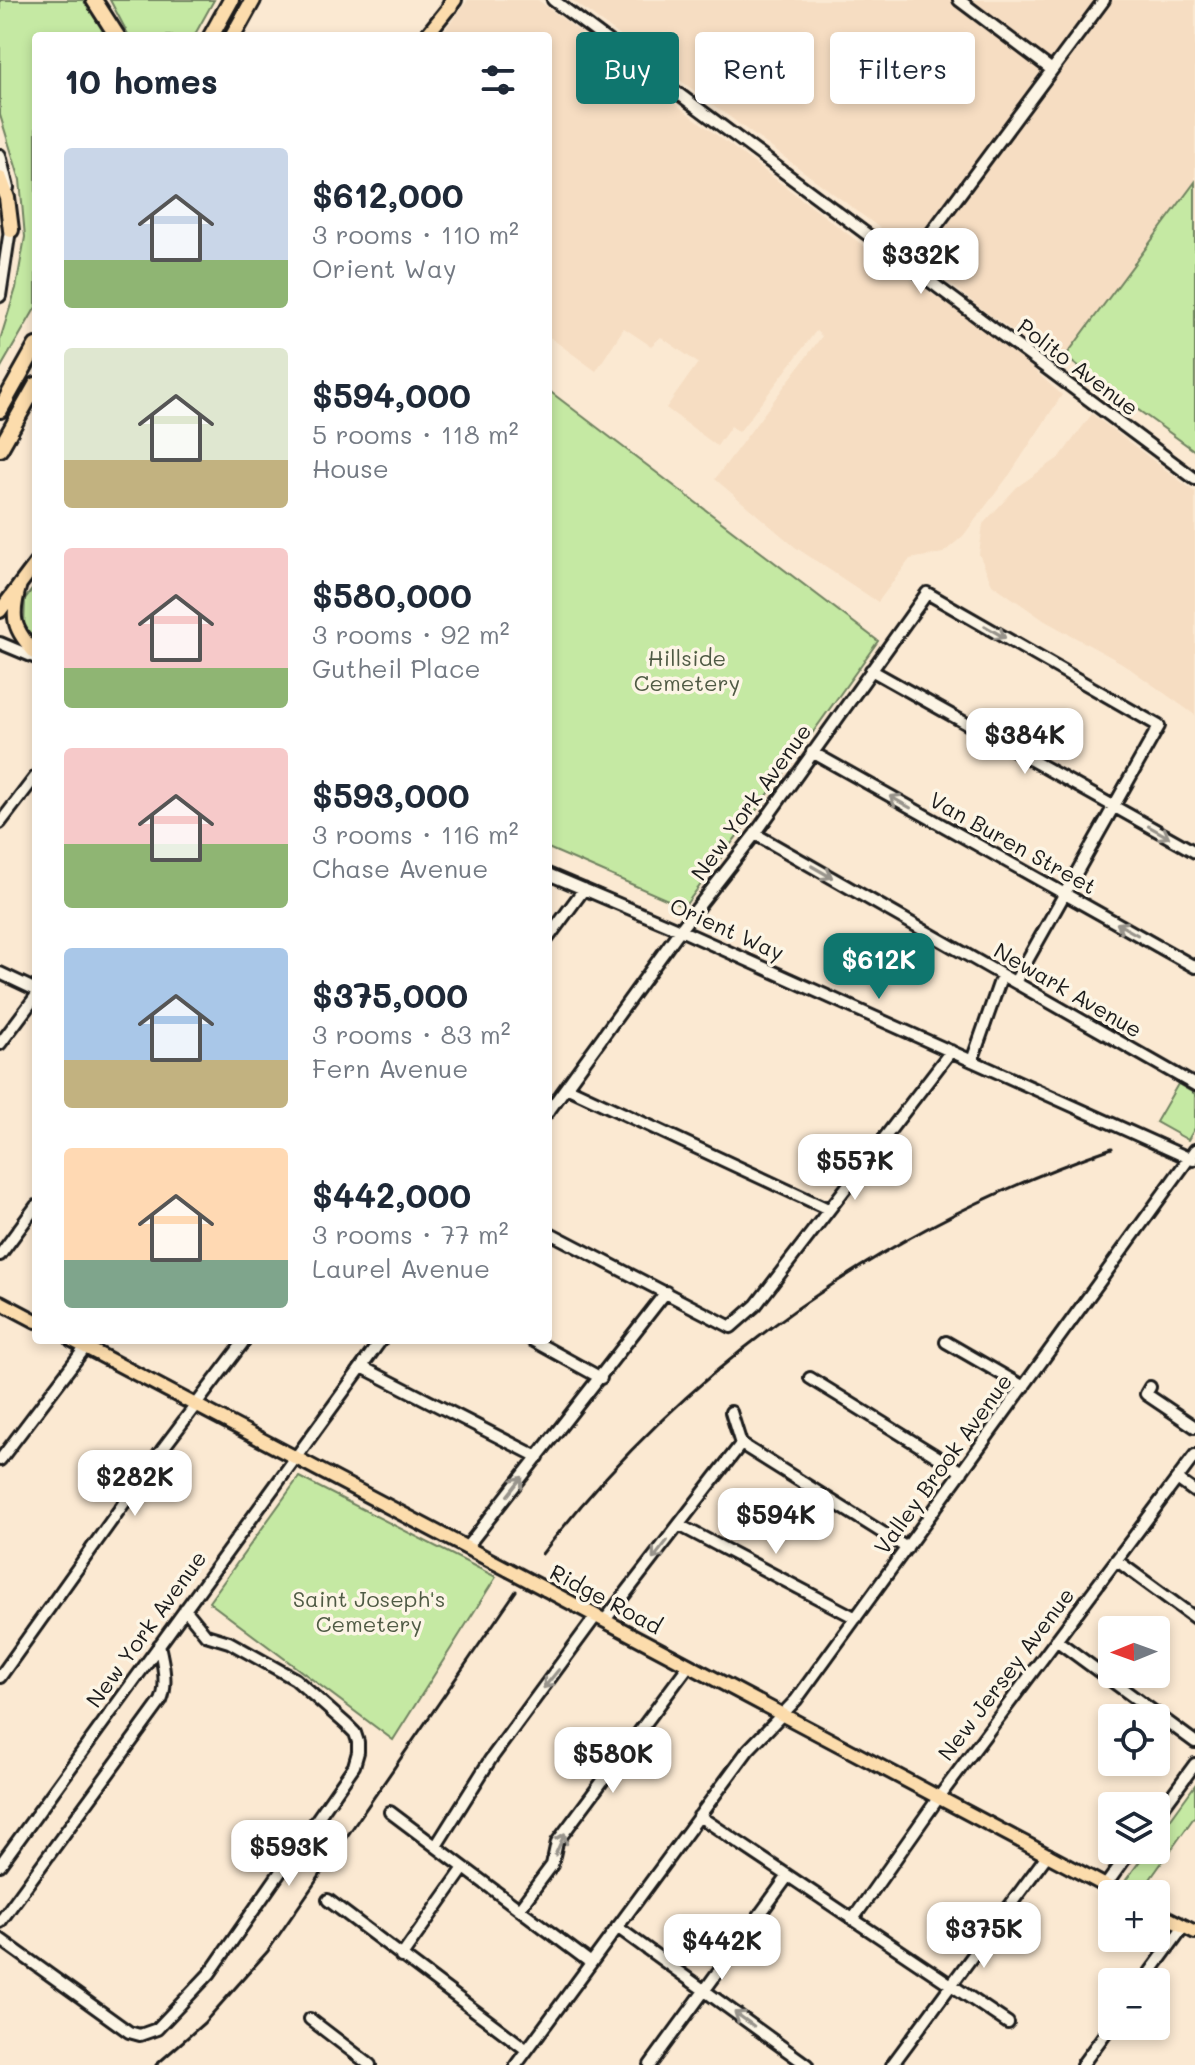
<!DOCTYPE html>
<meta charset="utf-8">
<style>
body{margin:0;font-family:Mali,sans-serif;background:#f6f6f7;color:#1f2937;height:100vh;display:flex;flex-direction:column;font-size:30px;white-space:nowrap}
*{box-sizing:border-box;margin:0}
p{font-size:26px;color:#747a83}
.icon{flex:none;width:44px;height:44px;fill:none;stroke:currentColor;stroke-width:2;stroke-linecap:round;stroke-linejoin:round}
.map{position:relative;flex:1;overflow:hidden}
.side{position:absolute;left:32px;top:32px;width:520px;height:1312px;display:flex;flex-direction:column;background:#fff;border-radius:8px;box-shadow:0 4px 12px #0003}
.side>*{flex:none}
.banner{position:absolute;left:576px;top:32px;width:498px;height:72px;display:flex;gap:16px}
.needle{width:52px;rotate:269deg}
.tools{position:absolute;left:1098px;top:1616px;display:grid;gap:16px}
.tools a{display:grid;place-items:center;width:72px;height:72px;border-radius:8px;background:#fff;box-shadow:0 4px 12px #0003;font-size:40px}
.price{position:absolute;translate:-50% -68px;padding:0 18px;border-radius:16px;background:#fff;color:#222;font-size:26px;line-height:52px;filter:drop-shadow(0 2px 4px #0008)}
.price::after{content:'';position:absolute;left:50%;top:48px;width:24px;height:18px;margin-left:-12px;background:inherit;clip-path:polygon(0 0,100% 0,50% 100%)}
.price.on{background:#0f766e;color:#fff}
ul{padding:0;list-style:none}
li{display:flex;align-items:center;gap:24px;height:200px;padding:0 32px}
li span{display:grid;place-items:center;flex:none;width:224px;height:160px;border-radius:8px;color:#555}
li>.icon{margin-inline-start:auto}
span .icon{width:96px;height:96px;fill:#fffc;stroke-width:1}
li b{font-size:34px}
h2{display:flex;justify-content:space-between;align-items:center;height:96px;padding:0 32px;font-size:34px}
.tag{padding:0 28px;border-radius:8px;background:#fff;box-shadow:0 4px 12px #0003;font-size:28px;line-height:72px}
.tag.on{background:#0f766e;color:#fff}
.map>svg:first-child{display:block}
.built{fill:#f6ddc2}
.green{fill:#c5e9a3;stroke:#708260;stroke-width:2}
.lines{fill:none;stroke-linecap:round;stroke-linejoin:round}
.minor-casing{stroke:#1c1c1c;stroke-width:16}
.major-casing{stroke:#1c1c1c;stroke-width:18}
.highway-casing{stroke:#1c1c1c;stroke-width:20}
.minor{stroke:#fcf5e5;stroke-width:10}
.major{stroke:#fcdcac;stroke-width:12}
.highway{stroke:#fcdcac;stroke-width:14}
.rail{stroke:#1c1c1c;stroke-width:3}
.major-bridge-casing{stroke:#1c1c1c;stroke-width:18;stroke-linecap:butt}
.major-bridge{stroke:#fcdcac;stroke-width:12}
.oneway{stroke:#97938b}
.labels{text-anchor:middle;stroke-width:7;stroke-linejoin:round;paint-order:stroke}
.street-label{font-size:22px;fill:#1c1c1c;stroke:#fcf5e5}
.park-label{font-size:22px;fill:#4f5a44;stroke:#fcf5e5}
</style>
<div class="map">
<svg width="1195" height="2065" viewBox="0 0 1195 2065">
<rect width="100%" height="100%" fill="#fbe9d2"/>
<filter id="ink" filterUnits="userSpaceOnUse"><feTurbulence type="fractalNoise" baseFrequency=".0125" numOctaves="2"/><feDisplacementMap in="SourceGraphic" scale="16" xChannelSelector="R" yChannelSelector="G"/><feConvolveMatrix kernelMatrix="1 2 1 2 8 2 1 2 1" color-interpolation-filters="sRGB"/></filter>
<g filter="url(#ink)">
<path class="built" d="M468,0H538L889,265L952,307L1025,362L1062,395L1010,474L963,536L943,553L910,559L878,602L795,547L715,479L822,336L816,331L739,432L731,426L717,446L666,408L698,363L661,337L651,346L624,328L596,371L548,336V36H440Z
M572,0H1195V182L1065,357H1051L980,308L896,240Z
M1092,414L1195,492V715L1122,663L1045,621L992,584L979,554L983,524L1017,487L1060,457Z"/>
<path class="green" d="M0,0H83L110,36H36V307L0,369V340L16,288L25,237L20,180L0,115Z
M110,0H214L194,36H129Z
M1195,182V451L1065,357Z
M548,390L878,641L781,777L684,907L548,848Z
M36,584V637L24,629L25,599Z
M1178,1084L1195,1094V1128L1188,1140L1156,1122Z
M299,1477L496,1577L393,1740L209,1602Z
M1195,1785V1816L1143,1889L1126,1880L1148,1850H1156V1839Z"/>
<g class="lines">
<g class="minor-casing">
<path id="minor" d="M553,0L1195,479
M959,0L1052,70
M0,155L8,188
M908,264L1104,0
M0,296L11,223
M0,643L36,658
M871,670L1195,852
M812,752L1195,967
M0,823L36,776
M755,834L1195,1085
M548,874L680,930L1193,1160
M548,938L584,889
M0,973L36,990
M0,1044L36,996
M972,1061L1002,975
M566,1087L828,1209
M548,1112L680,930L755,834L927,593L1159,726L1015,982
M548,1232L731,1327L756,1305L951,1051
M0,1255L36,1206
M532,1340L601,1378
M946,1342L1024,1387
M362,1367L538,1457
M810,1378L962,1472
M1150,1387L1146,1394L1195,1427
M731,1412L741,1444L907,1548
M0,1460L91,1340
M1177,1479L1195,1492
M679,1525L856,1618
M466,1548L666,1292
M1116,1560L1195,1618
M605,1620L741,1444
M1056,1640L1195,1742
M0,1677L164,1447L245,1340
M390,1812L591,1963
M699,1816L1008,2023
M1156,1817L1195,1764
M436,1846L490,1760L596,1616
M0,1865L381,1340
M1106,1885L1131,1850
M328,1900L527,2050
M519,1909L552,1865L557,1842L689,1665
M853,1919L939,1797L1195,1455
M0,1922L161,1701C168,1685 163,1662 159,1645
M617,1927L807,2065
M0,1939L129,2032L140,2035L157,2029L210,1973L354,1766L358,1752V1742L355,1733L346,1724L295,1679L229,1642L206,1635L185,1609
M401,1957L464,1868
M1143,1982L1184,1926
M310,2019L370,2065
M516,2065L748,1750L796,1700L1195,1150
M650,2065L788,1876
M892,2065L1048,1854
M1082,2065L1112,2024"/>
</g>
<g class="major-casing">
<path id="major" d="M426,36L455,0
M20,584C10,618 13,628 36,654
M0,611L36,563
M0,1302L36,1321
M72,1340L509,1570
M545,1589L1121,1894
M1156,1912L1195,1932"/>
</g>
<g class="highway-casing">
<path id="highway" d="M94,0L117,36
M450,6L452,0
M211,36L231,0
M233,36L253,0
M0,179L7,198L11,230
M0,410L36,346
M0,449L36,385"/>
</g>
<use href="#minor" class="minor"/>
<use href="#major" class="major"/>
<use href="#highway" class="highway"/>
<path class="rail" d="M542,1554C688,1363 886,1226 1112,1148
M156,2065L204,2023L268,1951L516,1591"/>
<g class="major-bridge-casing">
<path id="major-bridge" d="M509,1570L545,1589"/>
</g>
<use href="#major-bridge" class="major-bridge"/>
</g>
<defs><path id="oneway-shaft" d="M-6 0H5M1.5-3L5.5 0L1.5 3" fill="none" stroke-width="1.6" stroke-linecap="round" stroke-linejoin="round" transform="scale(2)"/></defs>
<g class="oneway">
<use href="#oneway-shaft" transform="translate(995 632) rotate(30)"/>
<use href="#oneway-shaft" transform="translate(900 802) rotate(-151)"/>
<use href="#oneway-shaft" transform="translate(1159 832) rotate(29)"/>
<use href="#oneway-shaft" transform="translate(822 872) rotate(30)"/>
<use href="#oneway-shaft" transform="translate(1127 929) rotate(-151)"/>
<use href="#oneway-shaft" transform="translate(515 1486) rotate(-52)"/>
<use href="#oneway-shaft" transform="translate(660 1550) rotate(128)"/>
<use href="#oneway-shaft" transform="translate(551 1679) rotate(129)"/>
<use href="#oneway-shaft" transform="translate(560 1844) rotate(-66)"/>
<use href="#oneway-shaft" transform="translate(744 2019) rotate(-144)"/>
</g>
</g>
<g class="labels">
<g class="street-label">
<text transform="translate(1078 367) rotate(37)" y="8">Polito Avenue</text>
<text transform="translate(751 802) rotate(-54)" y="8">New York Avenue</text>
<text transform="translate(1013 843) rotate(29)" y="8">Van Buren Street</text>
<text transform="translate(727 929) rotate(24)" y="8">Orient Way</text>
<text transform="translate(1068 990) rotate(30)" y="8">Newark Avenue</text>
<text transform="translate(943 1464) rotate(-54)" y="8">Valley Brook Avenue</text>
<text transform="translate(606 1599) rotate(28)" y="8">Ridge Road</text>
<text transform="translate(146 1629) rotate(-54)" y="8">New York Avenue</text>
<text transform="translate(1006 1674) rotate(-53)" y="8">New Jersey Avenue</text>
</g>
<g class="park-label">
<text x="687" y="666">Hillside<tspan x="687" dy="25">Cemetery</tspan></text>
<text x="369" y="1607">Saint Joseph's<tspan x="369" dy="25">Cemetery</tspan></text>
</g>
</g>
</svg>
<div class="tools">
<a><svg class="needle" viewBox="-14 -14 28 28"><path d="M0-13l5 13h-10z" fill="#e53935"/><path d="M0 13l5-13h-10z" fill="#747a83"/></svg></a>
<a><svg class="icon" aria-label="locate" viewBox="0 0 24 24"><circle cx="12" cy="12" r="6"/><path d="M12 2v4M12 18v4M2 12h4M18 12h4"/></svg></a>
<a><svg class="icon" aria-label="layers" viewBox="0 0 24 24"><path d="M12 4l9 5-9 5-9-5zM3 14l9 5 9-5"/></svg></a>
<a>+</a>
<a>−</a>
</div>
<b class="price" style="left:921px;top:296px">$332K</b>
<b class="price" style="left:1025px;top:776px">$384K</b>
<b class="price on" style="left:879px;top:1001px">$612K</b>
<b class="price" style="left:855px;top:1202px">$557K</b>
<b class="price" style="left:135px;top:1518px">$282K</b>
<b class="price" style="left:776px;top:1556px">$594K</b>
<b class="price" style="left:613px;top:1795px">$580K</b>
<b class="price" style="left:289px;top:1888px">$593K</b>
<b class="price" style="left:984px;top:1970px">$375K</b>
<b class="price" style="left:722px;top:1982px">$442K</b>
<div class="banner">
<a class="tag on">Buy</a>
<a class="tag">Rent</a>
<a class="tag">Filters</a>
</div>
<section class="side">
<h2>10 homes<svg class="icon" aria-label="filters" viewBox="0 0 24 24"><path d="M4 7h16M4 17h16"/><circle cx="9" cy="7" r="2"/><circle cx="15" cy="17" r="2"/></svg></h2>
<ul>
<li><span style="background:linear-gradient(#c9d6e8 70%,#8fb573 0)"><svg class="icon" aria-label="home" viewBox="0 0 24 24"><path d="M3 11l9-7 9 7M6 9v11h12V9"/></svg></span><div><b>$612,000</b><p>3 rooms · 110 m²</p><p>Orient Way</p></div></li>
<li><span style="background:linear-gradient(#dfe7d0 70%,#c2b280 0)"><svg class="icon" aria-label="home" viewBox="0 0 24 24"><path d="M3 11l9-7 9 7M6 9v11h12V9"/></svg></span><div><b>$594,000</b><p>5 rooms · 118 m²</p><p>House</p></div></li>
<li><span style="background:linear-gradient(#f6c9c9 75%,#8fb573 0)"><svg class="icon" aria-label="home" viewBox="0 0 24 24"><path d="M3 11l9-7 9 7M6 9v11h12V9"/></svg></span><div><b>$580,000</b><p>3 rooms · 92 m²</p><p>Gutheil Place</p></div></li>
<li><span style="background:linear-gradient(#f6c9c9 60%,#8fb573 0)"><svg class="icon" aria-label="home" viewBox="0 0 24 24"><path d="M3 11l9-7 9 7M6 9v11h12V9"/></svg></span><div><b>$593,000</b><p>3 rooms · 116 m²</p><p>Chase Avenue</p></div></li>
<li><span style="background:linear-gradient(#a9c7e8 70%,#c2b280 0)"><svg class="icon" aria-label="home" viewBox="0 0 24 24"><path d="M3 11l9-7 9 7M6 9v11h12V9"/></svg></span><div><b>$375,000</b><p>3 rooms · 83 m²</p><p>Fern Avenue</p></div></li>
<li><span style="background:linear-gradient(#ffd9b3 70%,#7fa58c 0)"><svg class="icon" aria-label="home" viewBox="0 0 24 24"><path d="M3 11l9-7 9 7M6 9v11h12V9"/></svg></span><div><b>$442,000</b><p>3 rooms · 77 m²</p><p>Laurel Avenue</p></div></li>
</ul>
</section>
</div>
